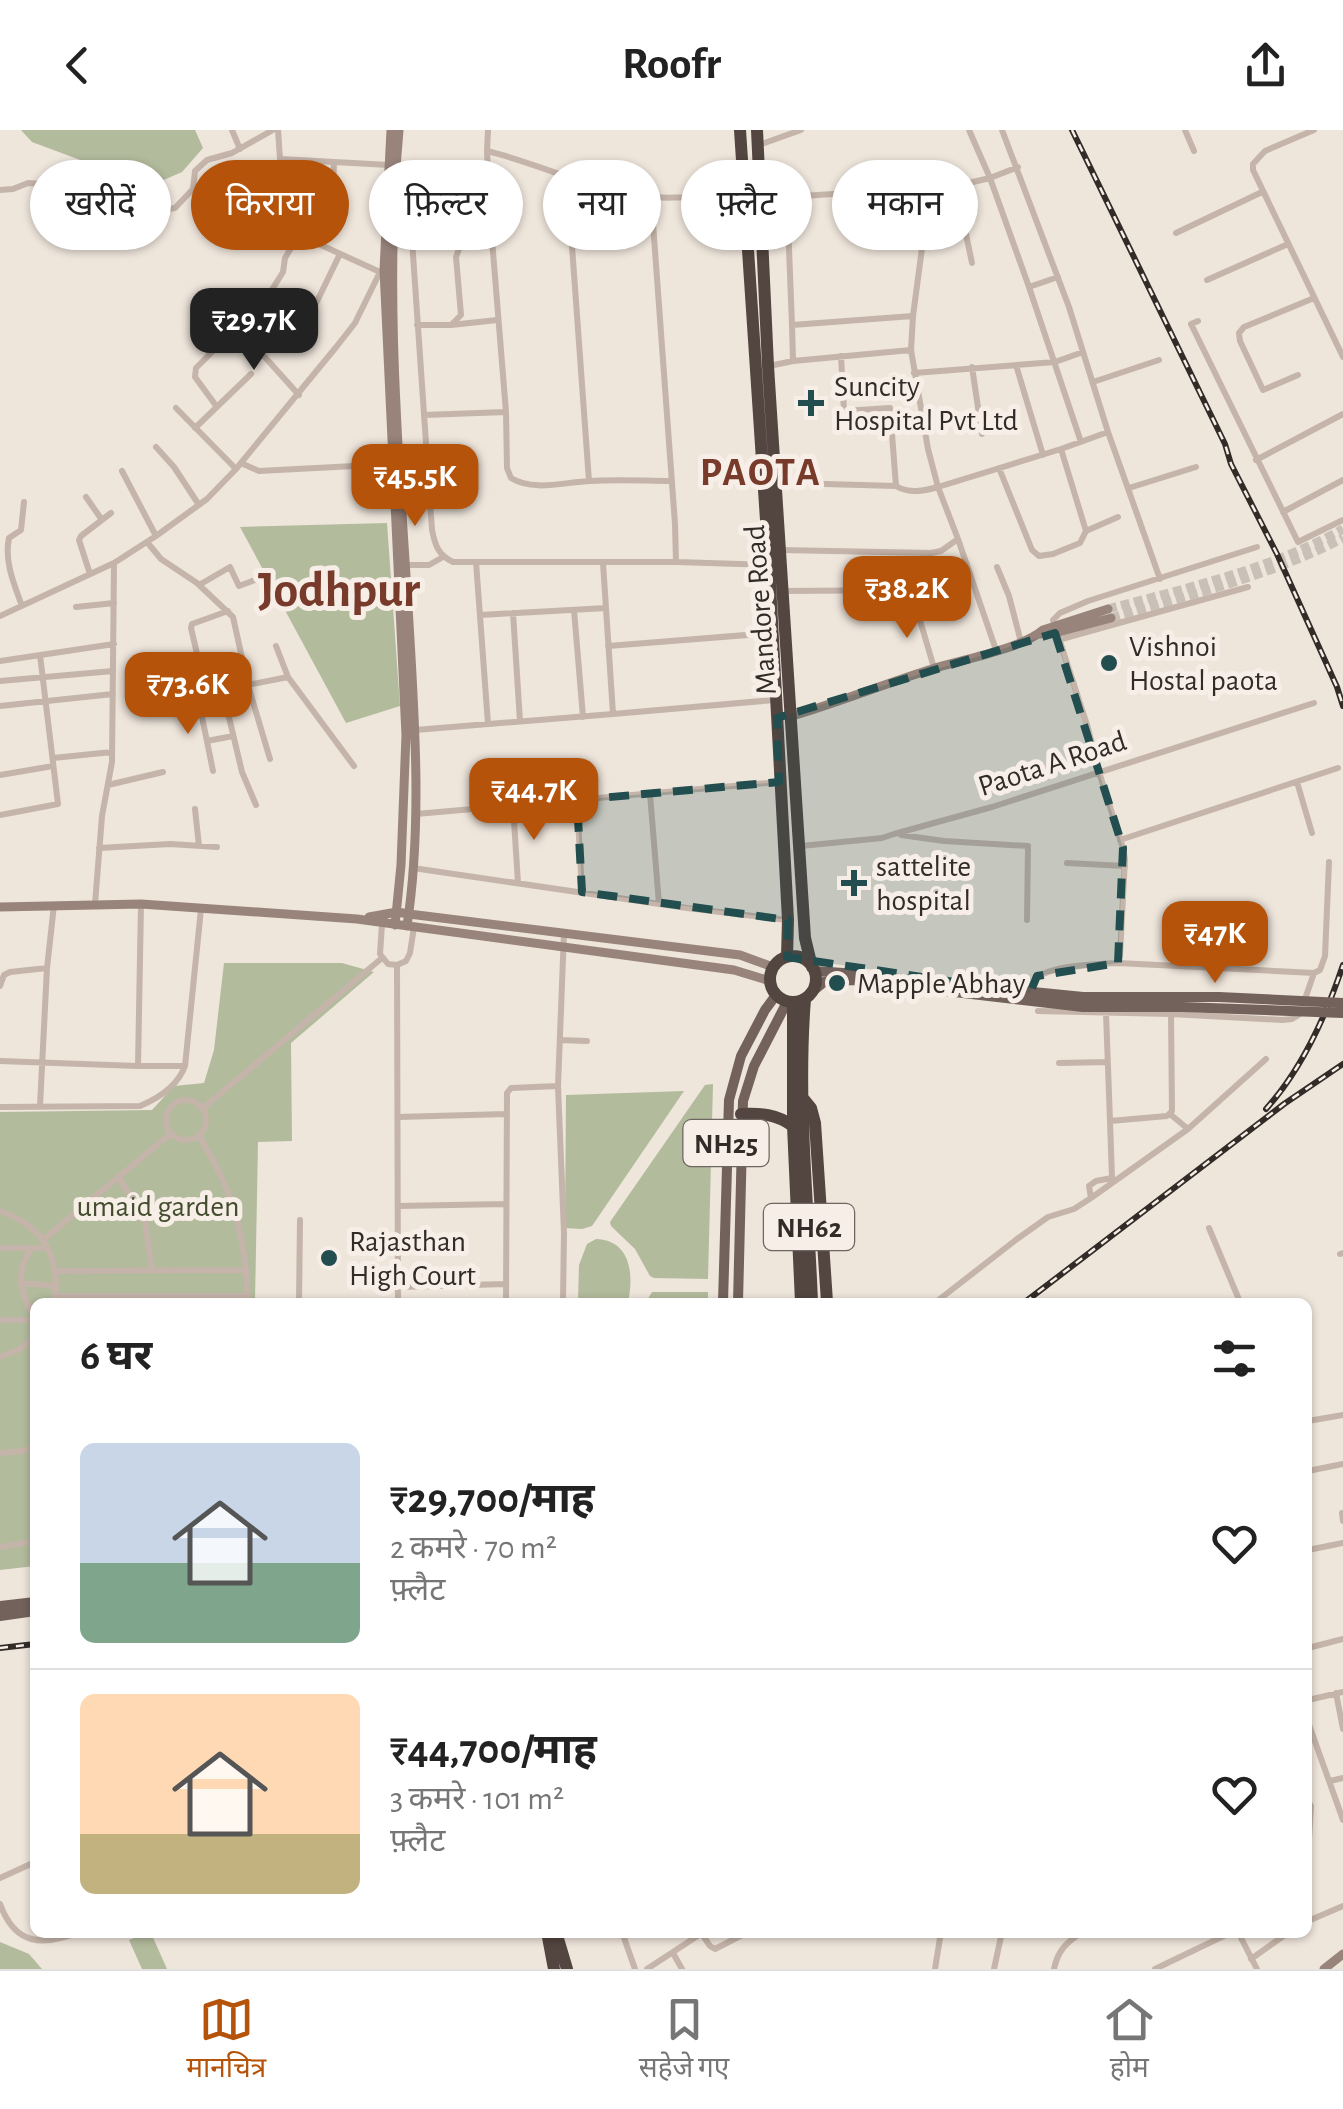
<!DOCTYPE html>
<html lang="hi">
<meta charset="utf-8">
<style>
body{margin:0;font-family:"Alegreya Sans","Noto Sans Devanagari",sans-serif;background:#f6f6f6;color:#222;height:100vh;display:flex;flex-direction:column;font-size:38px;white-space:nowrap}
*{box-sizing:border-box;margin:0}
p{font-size:32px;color:#767676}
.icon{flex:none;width:55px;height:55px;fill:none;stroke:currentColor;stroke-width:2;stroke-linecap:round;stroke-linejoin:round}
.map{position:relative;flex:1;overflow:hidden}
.panel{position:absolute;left:30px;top:1168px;width:1282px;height:640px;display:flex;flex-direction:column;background:#fff;border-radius:15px;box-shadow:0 2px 8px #0004}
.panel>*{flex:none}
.guide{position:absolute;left:30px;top:30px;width:1285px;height:90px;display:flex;gap:20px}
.price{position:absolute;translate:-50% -85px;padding:0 22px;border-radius:20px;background:#b45309;color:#fff;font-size:32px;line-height:65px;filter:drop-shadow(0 2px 5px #0008)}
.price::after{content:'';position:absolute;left:50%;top:60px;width:30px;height:22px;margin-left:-15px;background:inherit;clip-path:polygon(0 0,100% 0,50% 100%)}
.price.selected{background:#222;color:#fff}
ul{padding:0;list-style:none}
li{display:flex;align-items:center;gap:30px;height:250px;padding:0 50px}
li+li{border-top:2px solid #e0e0e0}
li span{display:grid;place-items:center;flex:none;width:280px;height:200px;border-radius:15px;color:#555}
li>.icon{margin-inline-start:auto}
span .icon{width:120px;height:120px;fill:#fffc;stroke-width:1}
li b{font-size:42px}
h2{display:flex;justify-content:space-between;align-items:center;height:120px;padding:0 50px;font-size:42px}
.chip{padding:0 35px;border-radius:45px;background:#fff;box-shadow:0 2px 8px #0004;font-size:35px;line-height:90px}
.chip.selected{background:#b45309;color:#fff}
header{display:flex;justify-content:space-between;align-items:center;height:130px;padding:0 50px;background:#fff;font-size:45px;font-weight:600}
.menu{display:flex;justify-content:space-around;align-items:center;height:140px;border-top:2px solid #e0e0e0;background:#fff;font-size:28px;color:#767676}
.menu a{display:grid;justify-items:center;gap:5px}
.menu .selected{color:#b45309}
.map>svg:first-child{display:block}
.green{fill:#b3bb9d}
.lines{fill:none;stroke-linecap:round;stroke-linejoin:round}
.secondary-tunnel{stroke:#c9c0b7;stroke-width:9;stroke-dasharray:9 4.5;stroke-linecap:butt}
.street{stroke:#c5b4a9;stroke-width:6}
.secondary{stroke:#98847b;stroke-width:9}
.primary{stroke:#73625b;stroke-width:10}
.highway{stroke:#534540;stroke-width:12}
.rail-casing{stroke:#332b28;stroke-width:6}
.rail{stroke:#f7efe7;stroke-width:2.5;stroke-dasharray:8;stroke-linecap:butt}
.primary-bridge{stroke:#73625b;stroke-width:10}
.marked{fill:#234e4f;fill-opacity:0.2;stroke:#234e4f;stroke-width:8;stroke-dasharray:20 12;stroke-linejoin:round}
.poi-dot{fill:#234e4f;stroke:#f7efe7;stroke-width:4}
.labels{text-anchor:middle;stroke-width:10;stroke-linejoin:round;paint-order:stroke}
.shield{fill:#f7efe7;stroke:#6e6661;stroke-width:2.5}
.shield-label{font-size:28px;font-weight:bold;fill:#332b28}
.poi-label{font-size:30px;fill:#332b28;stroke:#f7efe7;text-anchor:start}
.street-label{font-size:30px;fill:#332b28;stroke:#f7efe7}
.park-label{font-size:30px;fill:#444e2f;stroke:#f7efe7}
.district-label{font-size:40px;font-weight:bold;letter-spacing:2.5px;fill:#783a2b;stroke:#f7efe7}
.town-label{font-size:50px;font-weight:bold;fill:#783a2b;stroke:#f7efe7}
</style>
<header><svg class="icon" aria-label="back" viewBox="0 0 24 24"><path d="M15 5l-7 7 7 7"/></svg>Roofr<svg class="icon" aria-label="share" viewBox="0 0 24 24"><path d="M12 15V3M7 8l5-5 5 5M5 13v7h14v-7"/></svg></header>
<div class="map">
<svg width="1343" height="1839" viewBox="0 0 1343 1839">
<rect width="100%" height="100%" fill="#eee5db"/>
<path class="green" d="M21,0H195L203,18L182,42L150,56L139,45L107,40L32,12Z
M387,393L400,576L346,593L240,397Z
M224,833H342L374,842L291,913L292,1011L258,1012L255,1172H35V1436L0,1440V982L152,980L174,956L204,953L214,920Z
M713,954L708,1149L654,1148L650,1146L635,1119L611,1096L610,1092L705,955Z
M684,961L592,1096L582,1099L565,1098L566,965Z
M596,1109C631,1110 634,1145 628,1172H578L579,1135L587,1114Z
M652,1162H708V1172H646Z
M147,1803H151L167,1839H142L129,1810Z
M0,1812L29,1824L42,1839H0Z"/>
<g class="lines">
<path class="secondary-tunnel" d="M1108,479C1187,458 1271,439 1343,399
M1111,488C1189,465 1271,446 1343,408"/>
<path class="street" d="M232,0L240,19
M278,0L280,29L389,35
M488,0L487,21C537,33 584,57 635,65C670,71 708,65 743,64
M969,0L990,48L1029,157L1058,147
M1002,0L1069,177L1108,302L1160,449
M1185,0L1194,21
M1314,0L1265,21L1253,34V40L1343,227
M759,15L801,0
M487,21L490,85L428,88L420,96L412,110L432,400C435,415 438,425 453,432H676
M296,30L297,68L300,70L333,71
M567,47L589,351
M956,56L972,133
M917,59L922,118L913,186L911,220L928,319L938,357L1061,319L1108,302
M0,60L13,59L28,53L91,57L122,65L138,78L156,81L175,78L193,59L195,41L207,30L232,23L273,0
M762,65L787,67L956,56L990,48L1018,37
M651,66L675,394L676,432L768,435
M787,67L792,195L913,186
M490,85L506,282L507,338L511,348C534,362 564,352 590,351C617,349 645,351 672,351
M332,89L334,32
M1176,103L1262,62
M1207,150L1288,114
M1029,157L1081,312
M268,166L294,198L299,199L304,198L340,124
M1198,191L1191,194L1298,412L1343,390
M417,195H451L497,190
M451,195L461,185L456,127L462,111L465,86
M792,195L793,231
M237,196L299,265
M1016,235L1043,325
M769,236L793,231L911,220
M972,237L982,304
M914,243L1055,232L1083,222
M1298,245L1263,260L1240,211L1239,203L1244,197L1314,168
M1093,252L1159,230
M217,277L195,247L196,238L268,166L283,142L285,128L299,105L380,142
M176,278L236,339
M424,285L506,282
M195,298L251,244
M156,317L174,337L199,375
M1061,319L1086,401
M1256,330L1343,284
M241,333L259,341L392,334
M999,338L1032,420L1039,426L1053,424L1080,413L1086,401L1118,387
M122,341L156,406
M825,354L896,356
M1129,358L1196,337
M86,367L102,390
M1283,382L1343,350
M958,409L996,520
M147,412L161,429L197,453L233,487L248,555L270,629
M781,420L931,423L941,421L958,409L938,357C924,361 909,364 896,356L890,278L844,281L841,226
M476,432L488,594
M603,433L613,584L774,570
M405,435H429L443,427
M997,437L1009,466L1021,512
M90,444L79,410L81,406L111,383
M199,455L230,437L239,456L263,447
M784,461L917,460
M915,473L934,538
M22,476C14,454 4,431 9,408L21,400L24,372
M76,477L114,473
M574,480L583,587
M513,483L520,591
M480,485L606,478
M0,486L114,433L156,406L207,369L236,339L337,216L355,193L380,142L384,140
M1058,510L1248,457
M608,516L772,503
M198,528L191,498L192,494L228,481
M0,531L114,514
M288,547L354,636
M0,551L113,541
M198,567L213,641
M0,576L113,564
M415,600L613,584
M207,611L233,606
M53,628L112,622
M0,645L53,636
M1297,652L1312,703
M108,655L163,642
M650,664L659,774
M577,670L582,762
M256,675L242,642L223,562L227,559L288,547L276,516
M513,675L518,753
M195,679L199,716
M416,684L779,652
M0,685L58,674L40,525
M901,705L944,711L1028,716L1027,790
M1120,710L1338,638
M801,716L882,708L894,704L992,677L1314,573
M99,718L170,714L217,717
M1067,733L1125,736
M413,738L687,778L787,790
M95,774L102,686L112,632L114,433
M382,794L380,824L388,834L397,835L406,831L410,823L414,797
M1118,833L1314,843
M397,835L398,1172
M0,856L4,845L10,842L47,838
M1031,865C1032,861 1033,853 1036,849C1049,835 1099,834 1118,833L1120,825L1125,729L1123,718L1099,642L1088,598L1053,490L1060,483L1088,471L1257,417
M1304,872L1314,843L1320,840L1325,826L1329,732
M1038,881L1171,884L1282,890L1292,889L1300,884
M1106,883L1110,991
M560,910L587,911
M0,931L138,936H185
M1059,933L1107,932
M138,936L141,774
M166 990a20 20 0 1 1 40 0a20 20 0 1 1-40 0Z
M40,976L47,838L54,775
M0,977L140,976C159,968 178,955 185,936L201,779
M202,979L382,828
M1170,984L1188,999
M398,987L506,984
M199,1005C208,1022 218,1038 225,1055C239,1086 249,1139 247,1172
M118,1046L145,1091L152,1140
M1091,1068L1089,1056L1096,1051L1112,1048L1110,991L1167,986L1172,981L1171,884
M398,1076L506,1074
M0,1081C43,1095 62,1129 54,1172
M1209,1098L1240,1172
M43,1110L170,1004
M0,1118H47
M32,1118C15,1141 19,1164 35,1187
M1340,1124L1343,1123
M56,1141L246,1140
M20,1153L57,1156
M399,1157L506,1154
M56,1166H248
M299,1172L300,1090
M506,1172L507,963L511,958L558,956
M563,1172L564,1103L558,956L564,803
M936,1172L1017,1109L1048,1087L1074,1079L1091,1068L1188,999L1266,929
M0,1190H35
M0,1227L20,1219L35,1207
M1308,1291L1343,1285
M0,1323L24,1321L35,1316
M1308,1341L1343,1334
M1342,1383L1343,1391
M0,1417L35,1411
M1308,1420L1343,1413
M1308,1518L1343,1509
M1336,1563L1343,1599
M1308,1570L1343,1562
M1308,1592L1343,1690
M1330,1651L1343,1648
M1308,1671L1311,1676L1308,1726
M0,1748L35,1732
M0,1774C15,1815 42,1817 79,1802
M1308,1791L1343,1776
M622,1802L635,1839
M1238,1802L1257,1839
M702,1804L710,1816L715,1819L748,1802
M673,1823L682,1839
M1251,1829L1289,1802
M647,1839L702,1803
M935,1839L941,1802
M994,1839L1002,1802
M1054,1839C1058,1820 1066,1813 1082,1802
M1155,1839L1232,1802"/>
<path class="secondary" d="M391,0L384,140L406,605L401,735L395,795
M399,0C384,164 399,329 409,493C415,593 422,697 407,796
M1038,504L1055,503L1111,488
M789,587C837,573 884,554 932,539C961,530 1021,519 1043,500L1108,479
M0,777L141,774L357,789L734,840L770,851
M369,787L397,782L409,784L740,825L773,837
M1324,1839L1343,1824"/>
<path class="primary" d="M814,841L858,844
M880,847L1083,867
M812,862L824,852L852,850L1083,877
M723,1172L729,970L741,926L765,880L776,865
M738,1172L743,971L754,936L787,872
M0,1476L35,1472
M0,1486L35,1481"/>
<path class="highway" d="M740,0L769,435L788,790L787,827
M757,0L768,236L805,808L812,837
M770 849a23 23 0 1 1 46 0a23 23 0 1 1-46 0Z
M805,869C797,970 808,1071 812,1172
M793,872V996L801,1172
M802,967L811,978L815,993L827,1172
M741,984C761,983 776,984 793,996
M547,1802L554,1839
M556,1802L567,1839"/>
<g class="rail-casing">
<path id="rail" d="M1072,0L1225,314L1231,334L1277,424L1337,557L1343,576
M1266,979C1302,939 1326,886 1343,835
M1025,1172L1284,974L1343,934
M0,1518L35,1514"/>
</g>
<use href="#rail" class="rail"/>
<path class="primary-bridge" d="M1083,867H1219L1343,873
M1083,877H1182L1343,883"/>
</g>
<path class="marked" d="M1055,503L1123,718L1118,833L1037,846L1030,863L787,827L788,790L582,762L577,670L779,652L777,588Z"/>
<g class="poi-dot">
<path d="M806 258h10v10h10v10h-10v10h-10v-10h-10v-10h10z"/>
<circle cx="1109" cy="533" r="10"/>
<path d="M849 738h10v10h10v10h-10v10h-10v-10h-10v-10h10z"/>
<circle cx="837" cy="853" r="10"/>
<circle cx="329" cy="1128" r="10"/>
</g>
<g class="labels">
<g class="shield">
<rect x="683.5" y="990" width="85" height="46" rx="8"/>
<rect x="764" y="1074" width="90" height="46" rx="8"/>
</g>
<g class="shield-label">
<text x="726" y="1023">NH25</text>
<text x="809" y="1107">NH62</text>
</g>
<g class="poi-label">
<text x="834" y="266">Suncity<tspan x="834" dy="34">Hospital Pvt Ltd</tspan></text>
<text x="1129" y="526">Vishnoi<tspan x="1129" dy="34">Hostal paota</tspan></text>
<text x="876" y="746">sattelite<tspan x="876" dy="34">hospital</tspan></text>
<text x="857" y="863">Mapple Abhay</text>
<text x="349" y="1121">Rajasthan<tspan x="349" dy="34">High Court</tspan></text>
</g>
<g class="street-label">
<text transform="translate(760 480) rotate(-94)" y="10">Mandore Road</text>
<text transform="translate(1052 633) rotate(-18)" y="10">Paota A Road</text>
</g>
<g class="park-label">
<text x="158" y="1086">umaid garden</text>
</g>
<g class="district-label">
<text x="761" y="355">PAOTA</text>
</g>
<g class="town-label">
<text x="339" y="476">Jodhpur</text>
</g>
</g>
</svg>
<b class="price selected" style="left:254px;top:243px">₹29.7K</b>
<b class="price" style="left:415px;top:399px">₹45.5K</b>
<b class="price" style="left:907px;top:511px">₹38.2K</b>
<b class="price" style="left:188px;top:607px">₹73.6K</b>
<b class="price" style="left:534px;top:713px">₹44.7K</b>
<b class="price" style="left:1215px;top:856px">₹47K</b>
<div class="guide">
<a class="chip">खरीदें</a>
<a class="chip selected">किराया</a>
<a class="chip">फ़िल्टर</a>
<a class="chip">नया</a>
<a class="chip">फ़्लैट</a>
<a class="chip">मकान</a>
</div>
<section class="panel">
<h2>6 घर<svg class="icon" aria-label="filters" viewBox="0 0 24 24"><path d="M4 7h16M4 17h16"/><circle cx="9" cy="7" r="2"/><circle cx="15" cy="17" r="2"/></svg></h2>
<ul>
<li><span style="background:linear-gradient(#c9d6e8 60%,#7fa58c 0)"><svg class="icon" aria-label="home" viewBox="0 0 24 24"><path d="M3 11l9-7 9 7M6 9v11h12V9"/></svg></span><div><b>₹29,700/माह</b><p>2 कमरे · 70 m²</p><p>फ़्लैट</p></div><svg class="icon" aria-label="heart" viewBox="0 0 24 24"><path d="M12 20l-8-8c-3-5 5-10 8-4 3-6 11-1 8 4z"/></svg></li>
<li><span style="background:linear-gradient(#ffd9b3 70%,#c2b280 0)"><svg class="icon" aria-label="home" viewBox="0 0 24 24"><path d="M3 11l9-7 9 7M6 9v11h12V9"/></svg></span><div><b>₹44,700/माह</b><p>3 कमरे · 101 m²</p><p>फ़्लैट</p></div><svg class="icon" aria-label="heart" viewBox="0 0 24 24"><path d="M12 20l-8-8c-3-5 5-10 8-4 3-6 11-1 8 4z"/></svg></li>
</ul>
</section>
</div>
<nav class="menu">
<a class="selected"><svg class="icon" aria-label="map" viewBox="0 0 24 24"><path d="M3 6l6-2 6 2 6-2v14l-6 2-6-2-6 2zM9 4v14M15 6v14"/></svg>मानचित्र</a>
<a><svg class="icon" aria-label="saved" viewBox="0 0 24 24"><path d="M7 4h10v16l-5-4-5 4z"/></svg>सहेजे गए</a>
<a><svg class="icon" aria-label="home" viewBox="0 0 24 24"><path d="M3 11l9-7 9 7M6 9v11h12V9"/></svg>होम</a>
</nav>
